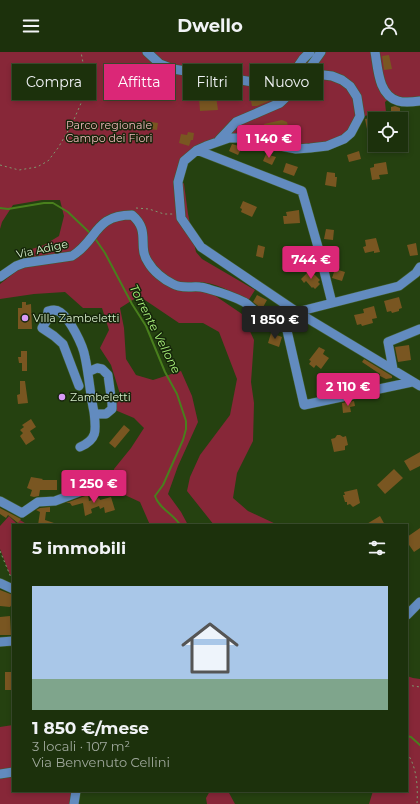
<!DOCTYPE html>
<html lang="it">
<meta charset="utf-8">
<style>
body{margin:0;font-family:Montserrat,sans-serif;background:#253915;color:#f1f3f6;height:100vh;display:flex;flex-direction:column;font-size:15px;white-space:nowrap}
*{box-sizing:border-box;margin:0}
p{font-size:13px;color:#a0a99d}
.icon{flex:none;width:22px;height:22px;fill:none;stroke:currentColor;stroke-width:2;stroke-linecap:round;stroke-linejoin:round}
.map{position:relative;flex:1;overflow:hidden}
.details{position:absolute;left:12px;top:472px;width:396px;height:268px;display:flex;flex-direction:column;background:#1c310c;border-radius:0px;box-shadow:0 2px 6px #0003,0 0 0 1px #3a4c2d}
.details>*{flex:none}
.top-card{position:absolute;left:12px;top:12px;width:396px;height:36px;display:flex;gap:8px}
.tools{position:absolute;left:368px;top:60px;display:grid;gap:8px}
.tools a{display:grid;place-items:center;width:40px;height:40px;border-radius:0px;background:#1c310c;box-shadow:0 2px 6px #0003,0 0 0 1px #3a4c2d;font-size:20px}
.price{position:absolute;translate:-50% -34px;padding:0 9px;border-radius:4px;background:#db2777;color:#fff;font-size:13px;line-height:26px;filter:drop-shadow(0 1px 2px #0008)}
.price::after{content:'';position:absolute;left:50%;top:24px;width:12px;height:9px;margin-left:-6px;background:inherit;clip-path:polygon(0 0,100% 0,50% 100%)}
.price.current{background:#222;color:#fff}
ul{padding:0;list-style:none}
li{display:grid;align-content:center;gap:8px;height:212px;padding:0 20px}
li+li{border-top:1px solid #3a4c2d}
li span{display:grid;place-items:center;height:124px;border-radius:0px;color:#555}
li>.icon{margin-inline-start:auto}
span .icon{width:72px;height:72px;fill:#fffc;stroke-width:1}
li b{font-size:17px}
h2{display:flex;justify-content:space-between;align-items:center;height:48px;padding:0 20px;font-size:17px}
.chip{padding:0 14px;border-radius:0px;background:#1c310c;box-shadow:0 2px 6px #0003,0 0 0 1px #3a4c2d;font-size:14px;line-height:36px}
.chip.current{background:#db2777;color:#fff}
header{display:flex;justify-content:space-between;align-items:center;height:52px;padding:0 20px;background:#1c310c;font-size:18px;font-weight:700}
.map>svg:first-child{display:block}
.green{fill:#872738}
.lines{fill:none;stroke-linecap:round;stroke-linejoin:round}
.stream{stroke:#497f1d;stroke-width:2}
.building{fill:#795621}
.minor-casing{stroke:#415d2e;stroke-width:10}
.path{stroke:#7f996f;stroke-width:1;stroke-dasharray:2 3;stroke-linecap:butt}
.minor{stroke:#628bbf;stroke-width:9}
.minor-bridge-casing{stroke:#415d2e;stroke-width:10;stroke-linecap:butt}
.minor-bridge{stroke:#628bbf;stroke-width:9}
.poi-dot{fill:#d99af7;stroke:#15250a;stroke-width:1.5}
.labels{text-anchor:middle;stroke-width:3;stroke-linejoin:round;paint-order:stroke}
.park-label{font-size:11px;fill:#f0b6ba;stroke:#15250a}
.street-label{font-size:11px;fill:#d6edca;stroke:#15250a}
.poi-label{font-size:11px;fill:#d6edca;stroke:#15250a;text-anchor:start}
.water-label{font-size:12px;font-style:italic;fill:#aaf37b;stroke:#15250a}
</style>
<header><svg class="icon" aria-label="menu" viewBox="0 0 24 24"><path d="M4 6h16M4 12h16M4 18h16"/></svg>Dwello<svg class="icon" aria-label="person" viewBox="0 0 24 24"><circle cx="12" cy="8" r="4"/><path d="M4 21q1-7 8-7t8 7"/></svg></header>
<div class="map">
<svg width="420" height="752" viewBox="0 0 420 752">
<rect width="100%" height="100%" fill="#254110"/>
<path class="green" d="M0,0H420V46L405,47L393,43L385,50L386,60L364,64L350,77L333,90L292,93L257,82H235L214,87L177,121L184,132L188,162L196,200L202,207L255,238L248,249C232,240 214,229 195,230L242,262L254,288L251,330L254,351L253,389L237,421L233,446L248,459L278,473H214L187,439L190,425L200,403L230,363L237,327L219,280L203,271H179L139,244L120,256L124,276L126,307L136,323L153,328L181,319L192,344L198,370L178,414L168,442L181,460L188,473H150L140,450L112,437L114,417L131,396L144,376L134,366L115,358L120,342L111,313L100,296L109,278L102,256H83L65,240L34,242L0,247V232L18,218L32,197L44,193L59,184L64,164L60,148H42L13,153L2,170L0,177Z
M9,464L17,472L20,468L28,473H13V523H10L0,497V474Z
M407,624L413,626L420,627V752H369L373,739H407Z
M13,673V717L0,719V675Z
M13,723V739H58L61,741H73L71,752H0V725Z
M210,739H228L235,752H207L206,746Z"/>
<g class="lines">
<path class="stream" d="M0,156L8,157L44,151H53L68,160L91,182
M94,185L105,201L132,252L146,274L165,320L177,342L186,369V377L183,388L163,433L155,444C159,457 174,462 180,473
M407,684L411,685L420,693"/>
</g>
<path class="building" d="M389,3L392,17L384,18L382,4Z
M62,20H74L75,28H70V44L63,43Z
M291,33L277,46L257,54H252L250,44H262V46L277,41L276,39Z
M216,44L218,58L200,59L199,46Z
M395,54L400,56V67H394V61H391V55Z
M375,65V76L367,77L365,67Z
M282,68L287,70L289,78L287,81L281,84L280,82L277,83L276,81L273,82L272,80L267,82L264,72Z
M145,69L158,71L157,78L144,76Z
M188,80L194,81L193,88H191L189,94L179,91L181,82L187,83Z
M232,92L242,95L238,103L229,99Z
M359,99L361,107L349,110L347,103Z
M266,102L276,105L272,113L263,109Z
M386,110L388,122L379,123L380,127L372,128L370,116L374,115V112Z
M286,111L298,115L294,124L283,120Z
M327,120L335,121V125H337L336,135L325,133Z
M243,149L257,155L252,165L241,160L242,157L240,156Z
M299,158L300,171L284,172L283,164H287L286,160Z
M326,177L334,178L333,188L324,187Z
M376,186L380,200L374,201V199L365,201L363,195L366,194L365,188Z
M416,191L418,203L410,204L407,193Z
M258,193L265,195L263,206L256,204Z
M335,217L345,220L342,229L332,226Z
M307,221L310,224L313,221L320,228L318,230L320,232L315,237L313,235L312,236L306,229L304,231L301,227Z
M257,243L267,248L262,257L253,250Z
M399,245L402,256L399,257V259L392,261L391,259L387,260L384,249Z
M22,250H26V253L31,252L32,277H18V256H22Z
M374,254L377,266L372,267L373,271L362,274L361,272L357,273L354,263L364,261L363,257Z
M271,281L282,285L279,295L268,291Z
M409,293L411,308L398,310L395,295Z
M319,295L325,298L323,302L329,306L321,317L316,313L314,316L309,312L311,309L309,308Z
M21,299H27V319H22V311H19L18,305H21Z
M364,307L392,324V326L386,327L380,324V322L362,310Z
M20,329H25L28,351L18,352L17,343L20,342Z
M354,349L355,354L350,355L351,360L343,361L342,351Z
M31,367L36,375L30,379L35,387L26,393L20,384L23,381L20,378L24,375L22,373Z
M124,373L130,378L115,396L109,391Z
M337,383H340L343,385L346,384L348,393L345,394V398L334,400L331,387L335,386Z
M420,400V414L410,419L404,409Z
M394,417L403,426L385,442L377,433Z
M31,425L43,427L42,428H57V438H40L39,444L34,445L30,444L32,438L27,436Z
M357,437L360,451L353,455L350,452L347,453V450H345L343,443H345L344,440Z
M88,443L89,449L99,446L100,448L111,445L115,458L105,461L104,455L100,457L99,454L91,457L92,461L85,464L83,451L72,454L70,451H66Z
M50,455V460H46L45,468L57,472V473H38L40,460L36,458L40,456Z
M0,456L21,467L18,471L8,463L6,466L0,462Z
M380,464L385,473H365Z
M420,476V496L414,500L407,490V485Z
M0,538L13,543V551L10,555L0,554Z
M10,564L11,583H0V565Z
M5,620H12V638H5Z"/>
<g class="lines">
<g class="minor-casing">
<path id="minor" d="M147,0L160,12L173,17L253,30L271,31L292,23L303,7L310,0
M375,0C378,16 378,43 398,49C405,51 413,50 420,49
M315,22L332,24L342,28L350,34L357,45L360,64L351,81L344,87L327,94L310,96L296,97L280,94L242,86H229L206,94L197,98L184,109L178,130L181,166L201,195L297,260L420,334
M219,88L236,70L280,51L304,28L311,14L321,0
M197,98L302,139L318,195L332,251
M0,225L16,214L24,211L72,204C98,188 94,163 132,163C151,179 137,194 148,210C153,219 164,228 173,232C181,237 192,234 200,235C204,235 208,237 212,238C223,241 234,245 244,250C251,254 256,262 264,264C275,267 286,259 297,260L399,234L416,221L420,215
M283,261L304,353L412,330
M393,317L388,290L420,277
M79,334L63,292L54,284L42,276L47,268L48,259C52,258 56,257 60,260C70,267 83,293 85,305C89,323 90,342 94,360L97,362H106L112,357V352L108,323L102,317L97,316L88,320
M80,395C98,387 96,378 94,360
M0,449L22,461L38,450L55,449L95,434
M0,531L13,537
M407,563L420,550
M0,590L13,589
M0,722L13,720
M74,752L76,739"/>
</g>
<path class="path" d="M0,113L19,118L37,115L48,109L58,96L72,72L85,42L84,16L81,0
M136,156L149,157L164,162H174
M0,499L12,528
M407,633L420,635
M407,701C417,715 418,735 417,752"/>
<use href="#minor" class="minor"/>
<g class="minor-bridge-casing">
<path id="minor-bridge" d="M302,22H315"/>
</g>
<use href="#minor-bridge" class="minor-bridge"/>
</g>
<g class="poi-dot">
<circle cx="25" cy="266" r="4"/>
<circle cx="62" cy="345" r="4"/>
</g>
<g class="labels">
<g class="park-label">
<text x="109" y="77">Parco regionale<tspan x="109" dy="13">Campo dei Fiori</tspan></text>
</g>
<g class="street-label">
<text transform="translate(42 197) rotate(-12)" y="4">Via Adige</text>
</g>
<g class="poi-label">
<text x="33" y="270">Villa Zambeletti</text>
<text x="70" y="349">Zambeletti</text>
</g>
<g class="water-label">
<text transform="translate(155 277) rotate(63)" y="4">Torrente Vellone</text>
</g>
</g>
</svg>
<div class="tools">
<a><svg class="icon" aria-label="locate" viewBox="0 0 24 24"><circle cx="12" cy="12" r="6"/><path d="M12 2v4M12 18v4M2 12h4M18 12h4"/></svg></a>
</div>
<b class="price" style="left:269px;top:107px">1 140 €</b>
<b class="price" style="left:311px;top:228px">744 €</b>
<b class="price current" style="left:275px;top:288px">1 850 €</b>
<b class="price" style="left:348px;top:355px">2 110 €</b>
<b class="price" style="left:94px;top:452px">1 250 €</b>
<div class="top-card">
<a class="chip">Compra</a>
<a class="chip current">Affitta</a>
<a class="chip">Filtri</a>
<a class="chip">Nuovo</a>
</div>
<section class="details">
<h2>5 immobili<svg class="icon" aria-label="filters" viewBox="0 0 24 24"><path d="M4 7h16M4 17h16"/><circle cx="9" cy="7" r="2"/><circle cx="15" cy="17" r="2"/></svg></h2>
<ul>
<li><span style="background:linear-gradient(#a9c7e8 75%,#7fa58c 0)"><svg class="icon" aria-label="home" viewBox="0 0 24 24"><path d="M3 11l9-7 9 7M6 9v11h12V9"/></svg></span><div><b>1 850 €/mese</b><p>3 locali · 107 m²</p><p>Via Benvenuto Cellini</p></div></li>
</ul>
</section>
</div>
